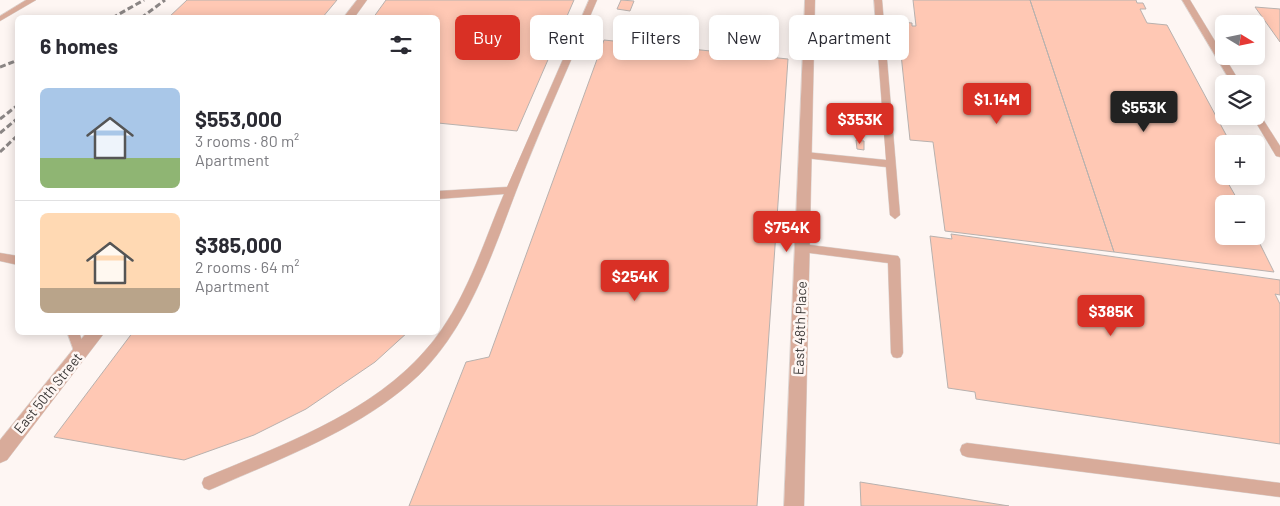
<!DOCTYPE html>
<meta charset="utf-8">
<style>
body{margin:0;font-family:Barlow,sans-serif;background:#f7f7f7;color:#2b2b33;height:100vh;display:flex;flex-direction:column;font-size:19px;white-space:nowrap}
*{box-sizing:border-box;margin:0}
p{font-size:16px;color:#7c7c81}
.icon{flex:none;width:28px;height:28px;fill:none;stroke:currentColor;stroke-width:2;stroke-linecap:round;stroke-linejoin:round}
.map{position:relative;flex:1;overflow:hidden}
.sheet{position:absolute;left:15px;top:15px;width:425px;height:320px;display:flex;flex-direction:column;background:#fff;border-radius:8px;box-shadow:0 2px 12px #0003}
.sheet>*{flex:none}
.banner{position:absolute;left:455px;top:15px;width:475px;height:45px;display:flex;gap:10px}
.needle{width:32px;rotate:100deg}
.buttons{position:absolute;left:1215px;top:15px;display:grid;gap:10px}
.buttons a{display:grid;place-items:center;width:50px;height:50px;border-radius:8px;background:#fff;box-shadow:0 2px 12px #0003;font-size:25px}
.price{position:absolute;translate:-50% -42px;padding:0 11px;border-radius:5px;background:#d93025;color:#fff;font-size:16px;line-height:32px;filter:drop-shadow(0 1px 2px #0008)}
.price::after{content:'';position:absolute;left:50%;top:30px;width:15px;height:11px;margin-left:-8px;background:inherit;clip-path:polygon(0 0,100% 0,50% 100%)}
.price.on{background:#222;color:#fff}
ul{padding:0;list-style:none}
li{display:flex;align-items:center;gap:15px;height:125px;padding:0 25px}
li+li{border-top:1px solid #e1e1e2}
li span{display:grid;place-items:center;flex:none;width:140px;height:100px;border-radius:8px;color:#555}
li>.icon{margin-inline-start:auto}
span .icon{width:60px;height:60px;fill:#fffc;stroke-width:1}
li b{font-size:21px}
h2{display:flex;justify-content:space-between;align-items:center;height:60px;padding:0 25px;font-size:21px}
.tag{padding:0 18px;border-radius:8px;background:#fff;box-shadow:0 2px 12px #0003;font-size:18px;line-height:45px}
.tag.on{background:#d93025;color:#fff}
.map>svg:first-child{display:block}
.building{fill:#ffc8b4;stroke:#b8b1ae}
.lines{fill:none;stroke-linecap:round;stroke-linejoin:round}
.lane-casing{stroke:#dbd4d1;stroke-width:1}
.street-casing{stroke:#dbd4d1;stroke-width:1}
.lane{fill:#d8ab9a;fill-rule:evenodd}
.street{fill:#d8ab9a;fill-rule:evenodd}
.rail{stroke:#8b8685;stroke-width:3;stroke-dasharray:6 3;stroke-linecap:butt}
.labels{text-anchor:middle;stroke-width:5;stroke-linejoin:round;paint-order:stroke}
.street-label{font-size:14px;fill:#3b3837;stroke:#fef6f3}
</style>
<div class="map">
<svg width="1280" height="506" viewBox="0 0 1280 506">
<rect width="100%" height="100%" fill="#fef6f3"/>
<path class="building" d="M187,0H337L322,18H168Z
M386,0H574L517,131L438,123V18H373Z
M621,0L634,1L630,11L617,9Z
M913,0H1030L1114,252L945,231L933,142L910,140L899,35L893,34L892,28L898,29L897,24H901V22L912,23V26H916Z
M1030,0H1136L1137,3H1143L1146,9H1140L1147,23L1167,25L1231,144H1224V176L1240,204H1224V236H1256L1274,272L1114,252Z
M1255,7L1280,9V42Z
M604,40L788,59L757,506H409L466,362L489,357Z
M856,140L864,141V150L857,149Z
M951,234L1280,280V295L1275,294L1280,304V444L976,399L975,392L948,388L930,236L952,239Z
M133,332H408L375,362L306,409L254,435L184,460L54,437Z
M860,482L1009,506H861Z"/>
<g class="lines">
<g class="lane-casing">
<path id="lane" d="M26,0H36L0,21V16Z
M589,0H597C573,57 547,113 524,171C496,240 474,321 419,375C362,429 284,457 214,488L209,490L204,488L202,483L204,478C289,442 388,408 442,329C470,288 485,239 504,194L438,199V191L507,187Z
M874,0H882L900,215L895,219L890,215L886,167L805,158L800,155L805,152L886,160Z
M1182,0H1190L1241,84H1232Z
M1256,112L1259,113L1280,146V157L1276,156L1252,116H1256Z
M802,244L898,256L900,259L903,353L901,357L897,358L893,357L891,353L888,263L802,252L796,248Z
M0,253L18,256V265L0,261Z
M67,332H79L86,353L84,357L80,358L76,357Z
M967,443L1280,483V497L967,457L962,455L960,450L962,445Z"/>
</g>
<g class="street-casing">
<path id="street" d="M357,0H367L354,18H343Z
M805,0H815L804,506H784Z
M87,332H105L7,460L0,463V440Z"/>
</g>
<use href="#lane" class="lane"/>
<use href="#street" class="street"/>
<path class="rail" d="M112,18L144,0
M141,18L165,0
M0,67L18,60
M0,119L18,105
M0,133L18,118
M0,152L18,135"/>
</g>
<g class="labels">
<g class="street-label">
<text transform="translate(800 328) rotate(-88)" y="5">East 48th Place</text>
<text transform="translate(48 393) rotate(-51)" y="5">East 50th Street</text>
</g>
</g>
</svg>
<div class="buttons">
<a><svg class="needle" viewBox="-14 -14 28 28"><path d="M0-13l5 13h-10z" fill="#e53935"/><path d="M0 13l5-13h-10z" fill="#7c7c81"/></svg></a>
<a><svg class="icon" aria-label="layers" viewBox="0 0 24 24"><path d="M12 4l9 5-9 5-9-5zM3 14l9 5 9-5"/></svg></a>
<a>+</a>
<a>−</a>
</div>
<b class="price" style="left:997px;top:125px">$1.14M</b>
<b class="price on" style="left:1144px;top:133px">$553K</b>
<b class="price" style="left:860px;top:145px">$353K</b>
<b class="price" style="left:787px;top:253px">$754K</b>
<b class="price" style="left:635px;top:302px">$254K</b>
<b class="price" style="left:1111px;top:337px">$385K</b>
<div class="banner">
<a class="tag on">Buy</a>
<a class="tag">Rent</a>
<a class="tag">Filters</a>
<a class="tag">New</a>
<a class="tag">Apartment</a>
</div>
<section class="sheet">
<h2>6 homes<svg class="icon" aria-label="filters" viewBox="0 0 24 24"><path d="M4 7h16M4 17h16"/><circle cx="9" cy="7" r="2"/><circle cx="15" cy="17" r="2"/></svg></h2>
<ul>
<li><span style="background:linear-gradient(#a9c7e8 70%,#8fb573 0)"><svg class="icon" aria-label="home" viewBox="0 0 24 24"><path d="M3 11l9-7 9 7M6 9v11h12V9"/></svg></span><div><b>$553,000</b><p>3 rooms · 80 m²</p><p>Apartment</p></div></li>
<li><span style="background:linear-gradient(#ffd9b3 75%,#b9a48a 0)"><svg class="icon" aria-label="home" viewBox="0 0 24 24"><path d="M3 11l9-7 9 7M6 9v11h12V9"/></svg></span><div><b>$385,000</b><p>2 rooms · 64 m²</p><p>Apartment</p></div></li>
</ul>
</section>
</div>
